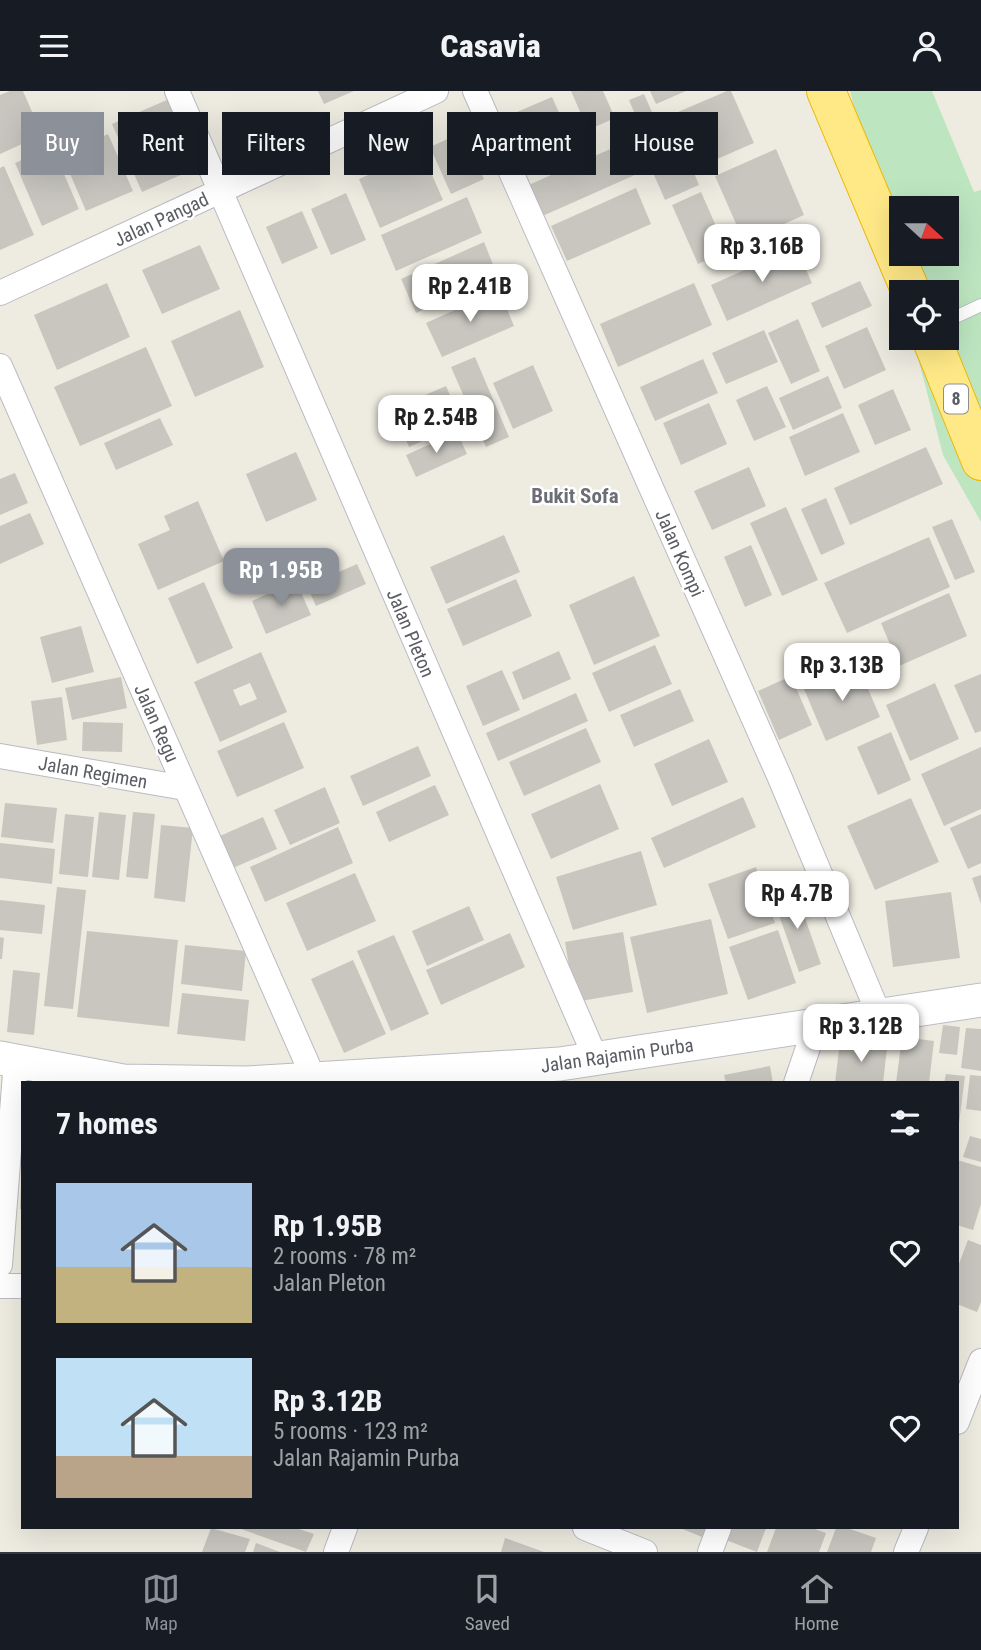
<!DOCTYPE html>
<meta charset="utf-8">
<style>
body{margin:0;font-family:"Roboto Condensed",sans-serif;background:#242831;color:#f1f3f6;height:100vh;display:flex;flex-direction:column;font-size:26px;white-space:nowrap}
*{box-sizing:border-box;margin:0}
p{font-size:23px;color:#9ea1a6}
.icon{flex:none;width:38px;height:38px;fill:none;stroke:currentColor;stroke-width:2;stroke-linecap:round;stroke-linejoin:round}
.map{position:relative;flex:1;overflow:hidden}
.details{position:absolute;left:21px;top:990px;width:938px;height:448px;display:flex;flex-direction:column;background:#171b24;border-radius:0px;box-shadow:0 7px 28px #0002}
.details>*{flex:none}
.hud{position:absolute;left:21px;top:21px;width:940px;height:63px;display:flex;gap:14px}
.needle{width:46px;rotate:111deg}
.tools{position:absolute;left:889px;top:105px;display:grid;gap:14px}
.tools a{display:grid;place-items:center;width:70px;height:70px;border-radius:0px;background:#171b24;box-shadow:0 7px 28px #0002;font-size:35px}
.price{position:absolute;translate:-50% -60px;padding:0 16px;border-radius:14px;background:#fff;color:#222;font-size:23px;line-height:46px;filter:drop-shadow(0 2px 4px #0008)}
.price::after{content:'';position:absolute;left:50%;top:42px;width:21px;height:16px;margin-left:-10px;background:inherit;clip-path:polygon(0 0,100% 0,50% 100%)}
.price.current{background:#8c9099;color:#fff}
ul{padding:0;list-style:none}
li{display:flex;align-items:center;gap:21px;height:175px;padding:0 35px}
li span{display:grid;place-items:center;flex:none;width:196px;height:140px;border-radius:0px;color:#555}
li>.icon{margin-inline-start:auto}
span .icon{width:84px;height:84px;fill:#fffc;stroke-width:1}
li b{font-size:30px}
h2{display:flex;justify-content:space-between;align-items:center;height:84px;padding:0 35px;font-size:30px}
.pill{padding:0 24px;border-radius:0px;background:#171b24;box-shadow:0 7px 28px #0002;font-size:24px;line-height:63px}
.pill.current{background:#8c9099;color:#fff}
header{display:flex;justify-content:space-between;align-items:center;height:91px;padding:0 35px;background:#171b24;font-size:32px;font-weight:800}
.tab-bar{display:flex;justify-content:space-around;align-items:center;height:98px;border-top:2px solid #363941;background:#171b24;font-size:19px;color:#9ea1a6}
.tab-bar a{display:grid;justify-items:center;gap:4px}
.tab-bar .current{color:#8c9099}
.map>svg:first-child{display:block}
.green{fill:#bde6c0;fill-rule:evenodd}
.building{fill:#c8c6bf;fill-rule:evenodd}
.lines{fill:none;stroke-linecap:round;stroke-linejoin:round}
.lane-casing{stroke:#b9bbc1;stroke-width:14}
.street-casing{stroke:#b9bbc1;stroke-width:26}
.secondary-casing{stroke:#babdc4;stroke-width:35}
.highway-casing{stroke:#efb600;stroke-width:40}
.lane{stroke:#fff;stroke-width:12}
.street{stroke:#fff;stroke-width:24}
.secondary{stroke:#fff;stroke-width:33}
.highway{stroke:#ffe987;stroke-width:38}
.labels{text-anchor:middle;stroke-width:5;stroke-linejoin:round;paint-order:stroke}
.shield{fill:#fff;stroke:#8c8e92;stroke-width:2}
.shield-label{font-size:18px;font-weight:bold;fill:#5a5d63}
.street-label{font-size:19px;fill:#5a5d63;stroke:#fff}
.neighbourhood-label{font-size:21px;font-weight:bold;fill:#6b6f75;stroke:#fff}
</style>
<header><svg class="icon" aria-label="menu" viewBox="0 0 24 24"><path d="M4 6h16M4 12h16M4 18h16"/></svg>Casavia<svg class="icon" aria-label="person" viewBox="0 0 24 24"><circle cx="12" cy="8" r="4"/><path d="M4 21q1-7 8-7t8 7"/></svg></header>
<div class="map">
<svg width="981" height="1461" viewBox="0 0 981 1461">
<rect width="100%" height="100%" fill="#eeece1"/>
<path class="green" d="M850,0H932L974,101L981,99V431L943,364L913,247H947V201L901,202ZM901,117H947V163H901Z"/>
<path class="building" d="M10,0H23L42,44L0,63V4Z
M318,0H354L324,13Z
M571,0H603L615,27L588,39Z
M650,0H686L656,13Z
M727,0H731L754,52L701,75L678,21Z
M644,3L655,28L640,35L629,9Z
M552,6L570,46L528,65L510,24Z
M169,8L199,76L142,101L112,33Z
M671,27L699,94L665,109L636,43Z
M463,41L484,88L451,103L430,56Z
M108,43L133,100L86,120L62,64Z
M624,52L637,83L538,127L524,96Z
M52,55L79,118L42,135L15,72Z
M776,58L804,124L744,151L715,85Z
M422,61L443,109L380,137L359,88Z
M4,75L34,144L0,159V77Z
M636,97L651,133L567,170L551,135Z
M701,101L727,160L698,173L672,114Z
M346,102L366,149L331,164L311,118Z
M467,106L482,142L396,180L381,144Z
M302,120L318,157L282,173L266,136Z
M484,151L498,186L416,222L401,188Z
M200,154L220,198L162,223L142,179Z
M796,156L812,192L727,230L711,194Z
M860,190L872,215L822,237L811,212Z
M107,192L130,246L57,279L34,224Z
M694,192L712,234L618,276L600,233Z
M499,199L514,235L442,266L426,232Z
M240,219L264,276L195,306L171,250Z
M798,228L820,280L791,293L768,242Z
M867,236L886,279L844,298L825,255Z
M764,239L778,271L726,293L712,262Z
M146,256L172,315L80,355L54,296Z
M475,266L509,346L486,356L451,276Z
M703,268L718,302L655,330L640,296Z
M533,274L553,320L513,338L493,292Z
M828,285L842,317L793,339L779,307Z
M446,295L462,332L409,356L393,318Z
M767,295L786,336L754,350L736,309Z
M893,298L911,339L875,354L858,314Z
M709,312L727,353L681,374L663,332Z
M843,322L860,361L805,385L789,346Z
M160,327L173,354L116,379L104,352Z
M457,341L467,363L416,386L406,364Z
M926,356L943,393L850,434L834,397Z
M296,361L317,409L266,431L246,383Z
M749,376L766,415L712,439L694,400Z
M15,382L28,412L0,424V388Z
M826,407L845,453L821,464L801,418Z
M198,410L224,470L158,499L138,453L170,439L164,425Z
M786,416L818,489L782,505L750,432Z
M30,422L44,453L0,473V435Z
M952,428L975,481L955,489L932,436Z
M504,444L520,481L446,513L430,476Z
M929,446L950,496L847,542L824,492Z
M751,454L772,504L745,516L724,466Z
M357,473L366,493L316,515L307,495Z
M634,485L660,545L594,574L569,514Z
M516,488L532,525L463,555L447,518Z
M296,490L311,524L266,543L252,510Z
M204,491L233,557L197,573L168,507Z
M949,502L967,545L899,575L881,532Z
M81,535L94,581L52,592L40,546Z
M655,554L672,593L609,621L592,582Z
M559,560L571,588L523,609L512,581Z
M261,561L287,621L220,651L194,591ZM250,592L257,608L240,615L233,599Z
M858,574L880,626L826,650L804,598Z
M502,579L520,619L483,635L466,595Z
M981,583V640L975,642L954,594Z
M791,585L812,634L779,649L758,600Z
M121,586L127,617L72,629L65,597Z
M935,592L959,648L910,670L886,614Z
M680,598L694,630L634,656L620,624Z
M576,602L588,630L498,670L486,642Z
M62,606L67,649L37,654L31,610Z
M83,631L123,632L122,661L82,660Z
M284,631L304,677L237,706L217,660Z
M586,637L601,671L524,705L509,671Z
M891,641L911,689L878,704L857,656Z
M709,648L728,691L672,715L654,673Z
M418,655L431,685L363,715L350,685Z
M981,656V718L944,735L921,683Z
M600,693L619,738L551,768L531,723Z
M435,694L449,724L389,751L376,721Z
M325,696L340,732L290,754L274,719Z
M743,706L756,736L664,777L651,747Z
M911,707L939,771L875,799L847,735Z
M5,712L57,717L53,752L1,746Z
M99,721L126,724L119,789L92,786Z
M133,721L155,723L148,788L126,786Z
M65,723L94,726L88,786L59,783Z
M981,723V772L968,778L950,737Z
M263,726L277,758L233,777L220,745Z
M161,734L193,737L185,811L154,807Z
M338,736L353,772L265,811L250,776Z
M0,752L55,758L52,793L0,787Z
M641,760L657,814L573,839L556,786Z
M756,776L775,832L728,848L708,793Z
M355,782L376,830L307,860L286,812Z
M981,784V813L972,787Z
M57,796L86,799L73,918L44,915Z
M795,798L821,873L799,881L773,807Z
M951,801L960,867L893,876L885,810Z
M0,809L45,814L42,843L0,839Z
M469,815L484,849L427,875L412,840Z
M711,828L728,903L647,922L630,846Z
M778,839L796,892L748,909L729,856Z
M87,840L178,849L169,936L77,926Z
M623,841L633,901L575,911L565,851Z
M510,842L525,876L441,914L426,879Z
M394,844L429,923L391,940L357,860Z
M0,846L4,847L2,868H0Z
M185,854L246,860L242,900L181,893Z
M353,869L386,943L344,962L311,888Z
M13,879L40,882L34,944L7,941Z
M182,902L249,909L245,950L177,943Z
M943,934L960,936L957,964L939,962Z
M966,937L981,938V980L961,977Z
M902,946L934,950L929,992H896Z
M840,951L887,957L883,992H835Z
M770,975L773,992H726L724,984Z
M946,983L965,985L959,1033L957,992H944Z
M970,984L981,985V1020L966,1018Z
M970,1045L981,1048V1071L963,1066Z
M957,1069L981,1076V1113L973,1139L957,1134Z
M21,1097H23V1118H20Z
M968,1149L981,1154V1211L977,1221L957,1213V1178Z
M211,1437L250,1448L245,1461H202Z
M238,1437H296L314,1443L306,1461Z
M680,1437H706L702,1446Z
M731,1437H766L757,1461L726,1449Z
M776,1437H812L826,1442L819,1461H767Z
M836,1437H847L876,1447L871,1461H827Z
M505,1447L544,1461H501Z
M256,1452L280,1461H253Z"/>
<g class="lines">
<g class="lane-casing">
<path id="lane" d="M947,230L981,214"/>
</g>
<g class="street-casing">
<path id="street" d="M177,0L596,968
M475,0L780,687L880,926
M0,202L436,0
M0,275L314,988
M0,665L185,697
M796,992L815,936
M0,1174L16,970
M0,1195H23
M957,1331L981,1270
M585,1437L645,1461
M336,1461L345,1437
M710,1461L719,1437
M906,1461L916,1437"/>
</g>
<g class="secondary-casing">
<path id="secondary" d="M0,967L123,990L246,992L314,988L560,973L981,909"/>
</g>
<g class="highway-casing">
<path id="highway" d="M826,0L911,201
M931,247L981,370"/>
</g>
<use href="#lane" class="lane"/>
<use href="#street" class="street"/>
<use href="#secondary" class="secondary"/>
<use href="#highway" class="highway"/>
</g>
<g class="labels">
<rect class="shield" x="944" y="293.5" width="24" height="29" rx="5"/>
<g class="shield-label">
<text x="956" y="314">8</text>
</g>
<g class="street-label">
<text transform="translate(161 128) rotate(-25)" y="7">Jalan Pangad</text>
<text transform="translate(680 462) rotate(66)" y="7">Jalan Kompi</text>
<text transform="translate(411 542) rotate(67)" y="7">Jalan Pleton</text>
<text transform="translate(157 632) rotate(66)" y="7">Jalan Regu</text>
<text transform="translate(93 681) rotate(10)" y="7">Jalan Regimen</text>
<text transform="translate(617 964) rotate(-8)" y="7">Jalan Rajamin Purba</text>
</g>
<g class="neighbourhood-label">
<text x="575" y="412">Bukit Sofa</text>
</g>
</g>
</svg>
<div class="tools">
<a><svg class="needle" viewBox="-14 -14 28 28"><path d="M0-13l5 13h-10z" fill="#e53935"/><path d="M0 13l5-13h-10z" fill="#9ea1a6"/></svg></a>
<a><svg class="icon" aria-label="locate" viewBox="0 0 24 24"><circle cx="12" cy="12" r="6"/><path d="M12 2v4M12 18v4M2 12h4M18 12h4"/></svg></a>
</div>
<b class="price" style="left:762px;top:193px">Rp 3.16B</b>
<b class="price" style="left:470px;top:233px">Rp 2.41B</b>
<b class="price" style="left:436px;top:364px">Rp 2.54B</b>
<b class="price current" style="left:281px;top:517px">Rp 1.95B</b>
<b class="price" style="left:842px;top:612px">Rp 3.13B</b>
<b class="price" style="left:797px;top:840px">Rp 4.7B</b>
<b class="price" style="left:861px;top:973px">Rp 3.12B</b>
<div class="hud">
<a class="pill current">Buy</a>
<a class="pill">Rent</a>
<a class="pill">Filters</a>
<a class="pill">New</a>
<a class="pill">Apartment</a>
<a class="pill">House</a>
</div>
<section class="details">
<h2>7 homes<svg class="icon" aria-label="filters" viewBox="0 0 24 24"><path d="M4 7h16M4 17h16"/><circle cx="9" cy="7" r="2"/><circle cx="15" cy="17" r="2"/></svg></h2>
<ul>
<li><span style="background:linear-gradient(#a9c7e8 60%,#c2b280 0)"><svg class="icon" aria-label="home" viewBox="0 0 24 24"><path d="M3 11l9-7 9 7M6 9v11h12V9"/></svg></span><div><b>Rp 1.95B</b><p>2 rooms · 78 m²</p><p>Jalan Pleton</p></div><svg class="icon" aria-label="heart" viewBox="0 0 24 24"><path d="M12 20l-8-8c-3-5 5-10 8-4 3-6 11-1 8 4z"/></svg></li>
<li><span style="background:linear-gradient(#bfe0f5 70%,#b9a48a 0)"><svg class="icon" aria-label="home" viewBox="0 0 24 24"><path d="M3 11l9-7 9 7M6 9v11h12V9"/></svg></span><div><b>Rp 3.12B</b><p>5 rooms · 123 m²</p><p>Jalan Rajamin Purba</p></div><svg class="icon" aria-label="heart" viewBox="0 0 24 24"><path d="M12 20l-8-8c-3-5 5-10 8-4 3-6 11-1 8 4z"/></svg></li>
</ul>
</section>
</div>
<nav class="tab-bar">
<a class="current"><svg class="icon" aria-label="map" viewBox="0 0 24 24"><path d="M3 6l6-2 6 2 6-2v14l-6 2-6-2-6 2zM9 4v14M15 6v14"/></svg>Map</a>
<a><svg class="icon" aria-label="saved" viewBox="0 0 24 24"><path d="M7 4h10v16l-5-4-5 4z"/></svg>Saved</a>
<a><svg class="icon" aria-label="home" viewBox="0 0 24 24"><path d="M3 11l9-7 9 7M6 9v11h12V9"/></svg>Home</a>
</nav>
